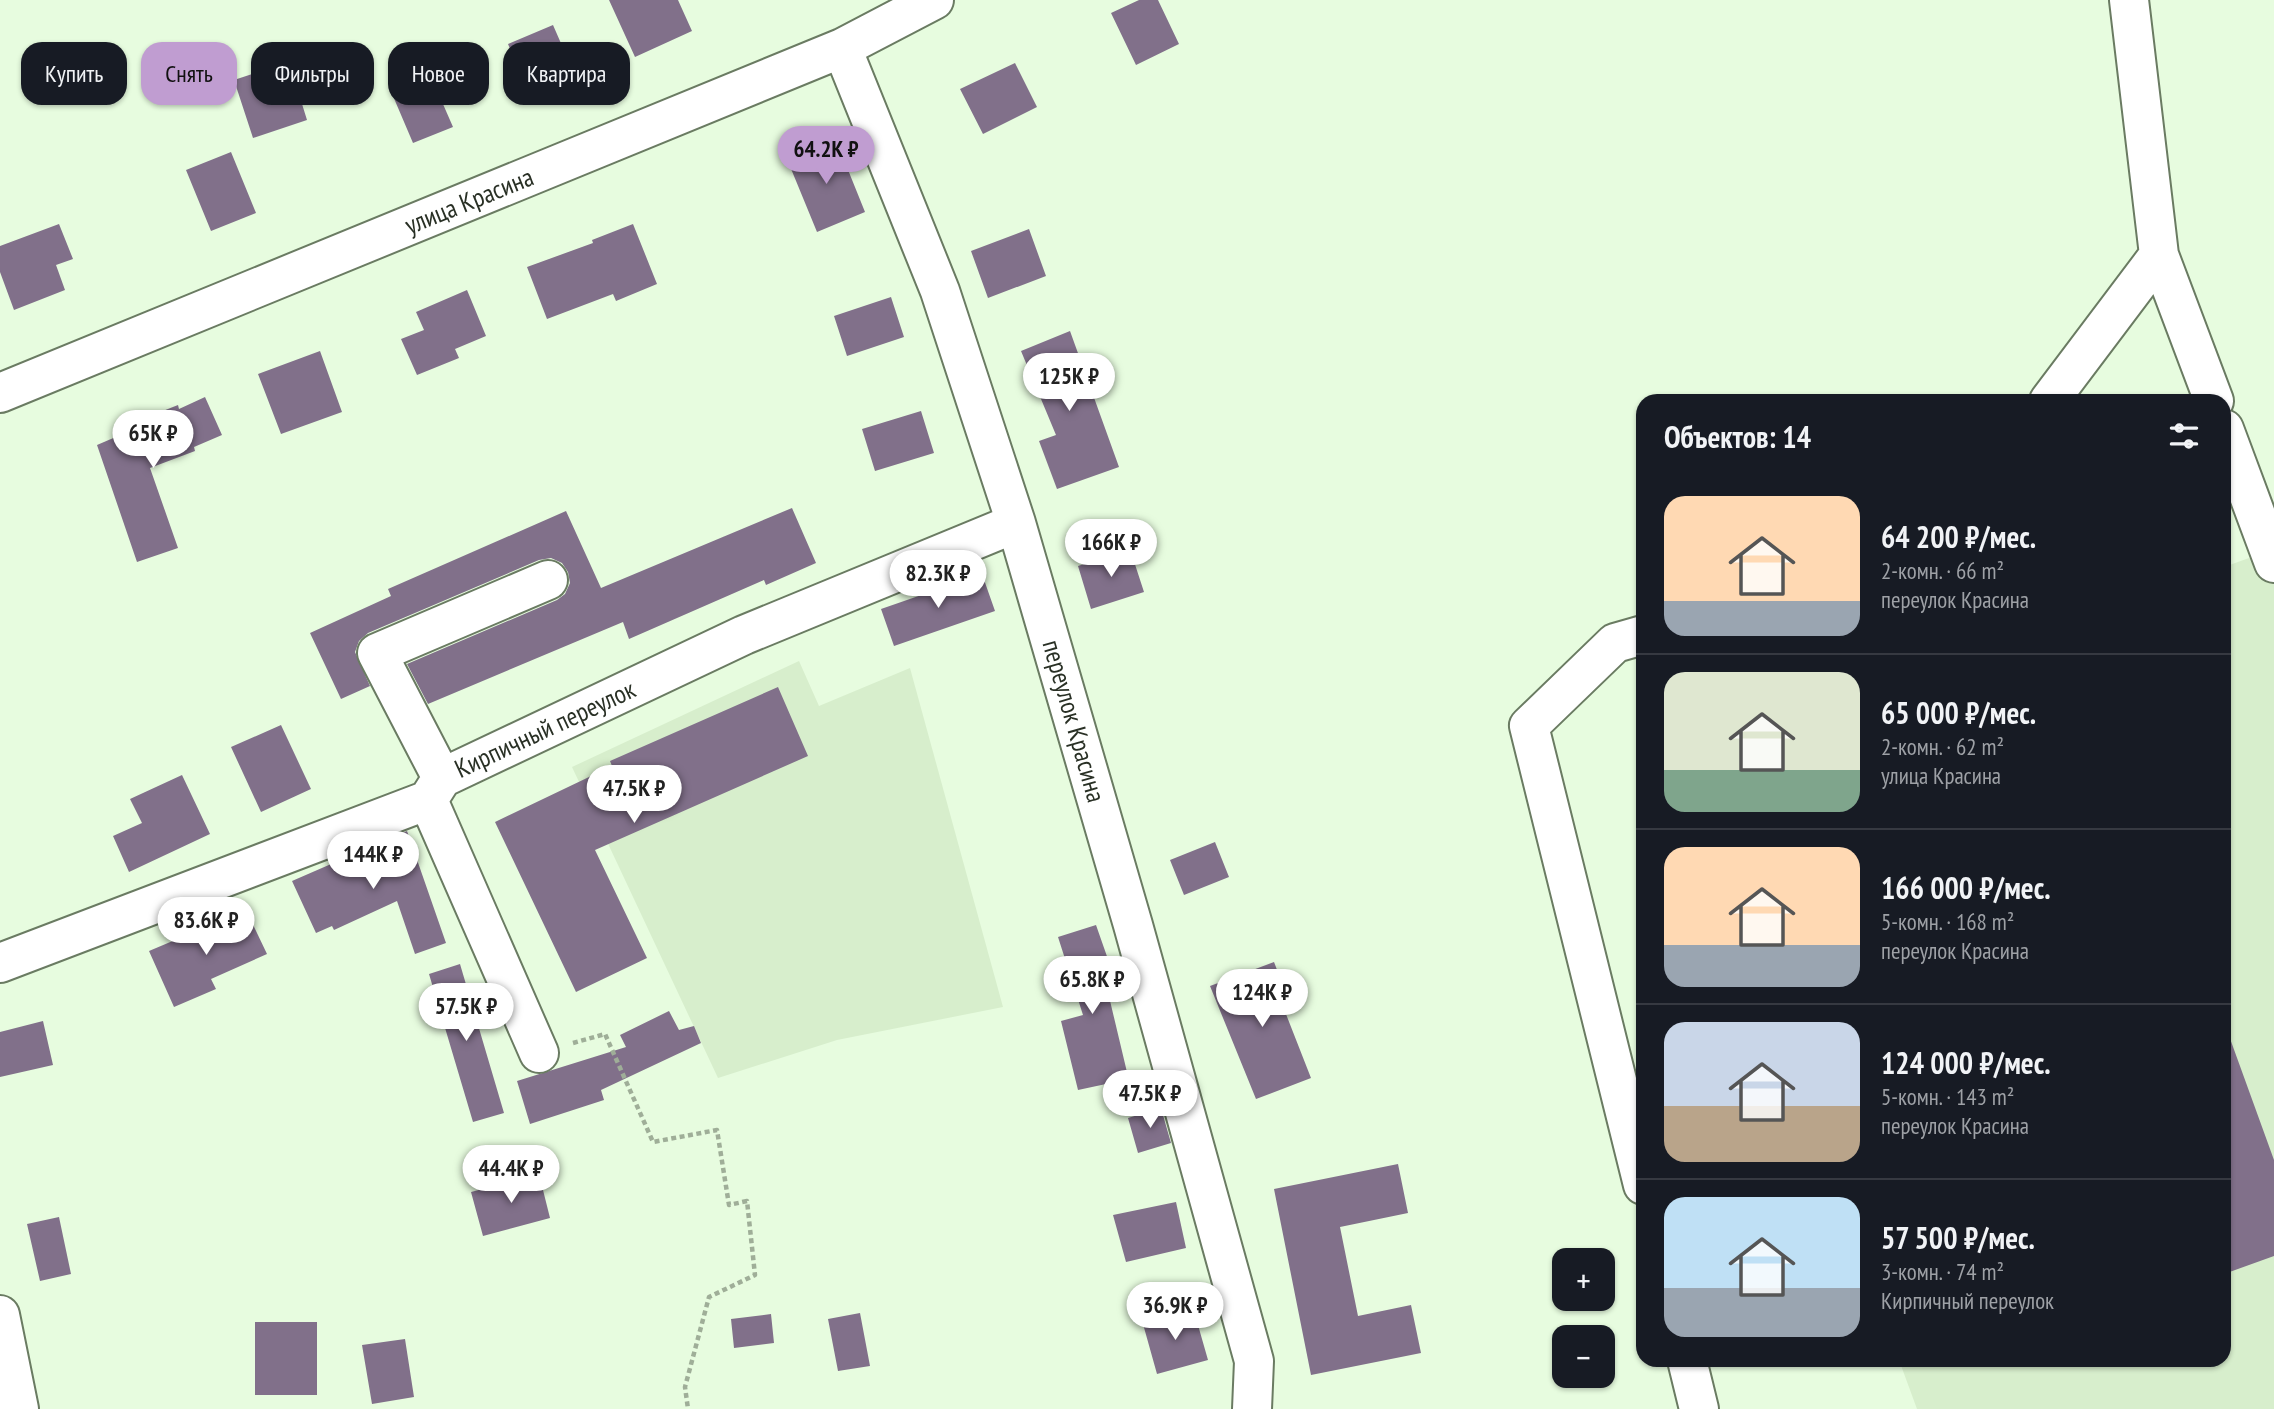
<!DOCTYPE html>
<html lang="ru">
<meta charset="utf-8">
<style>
body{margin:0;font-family:"PT Sans Narrow",sans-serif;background:#242831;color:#f1f3f6;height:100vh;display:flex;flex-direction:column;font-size:26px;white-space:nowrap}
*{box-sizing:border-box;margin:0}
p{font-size:23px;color:#9ea1a6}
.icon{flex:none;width:38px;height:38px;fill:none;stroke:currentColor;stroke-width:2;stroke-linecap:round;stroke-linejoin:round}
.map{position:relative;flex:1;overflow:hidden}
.drawer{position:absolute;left:1636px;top:394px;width:595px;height:973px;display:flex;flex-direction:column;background:#171b24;border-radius:21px;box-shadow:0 2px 5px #0004}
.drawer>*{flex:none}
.banner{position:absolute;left:21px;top:42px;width:665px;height:63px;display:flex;gap:14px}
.tools{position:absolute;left:1552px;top:1248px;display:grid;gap:14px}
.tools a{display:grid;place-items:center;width:63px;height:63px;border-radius:14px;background:#171b24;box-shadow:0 2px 5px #0004;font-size:35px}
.price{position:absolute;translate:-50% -60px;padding:0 16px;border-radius:24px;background:#fff;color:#222;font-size:23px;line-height:46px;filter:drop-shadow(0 2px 4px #0008)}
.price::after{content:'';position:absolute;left:50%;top:42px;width:21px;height:16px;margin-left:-10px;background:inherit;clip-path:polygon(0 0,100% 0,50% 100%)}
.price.on{background:#c09dd1;color:#111}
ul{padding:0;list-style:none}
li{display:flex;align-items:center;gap:21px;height:175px;padding:0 28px}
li+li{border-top:2px solid #363941}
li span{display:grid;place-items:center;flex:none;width:196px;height:140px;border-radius:21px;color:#555}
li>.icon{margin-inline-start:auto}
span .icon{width:84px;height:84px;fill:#fffc;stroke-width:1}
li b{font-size:30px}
h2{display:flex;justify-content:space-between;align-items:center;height:84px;padding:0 28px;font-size:30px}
.pill{padding:0 24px;border-radius:21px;background:#171b24;box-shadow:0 2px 5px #0004;font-size:24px;line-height:63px}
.pill.on{background:#c09dd1;color:#111}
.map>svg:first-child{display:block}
.built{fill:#d7eecc}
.building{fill:#81708a}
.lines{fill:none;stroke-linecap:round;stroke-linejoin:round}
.minor-casing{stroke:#6a7b62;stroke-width:42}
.path{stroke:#9fae98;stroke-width:4.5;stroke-dasharray:5 3.5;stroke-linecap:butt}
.minor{stroke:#fff;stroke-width:38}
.labels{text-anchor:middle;stroke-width:7;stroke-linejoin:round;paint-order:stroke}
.street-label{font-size:26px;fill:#293025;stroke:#fff}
</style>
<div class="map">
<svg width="2274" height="1409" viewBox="0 0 2274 1409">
<rect width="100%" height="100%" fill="#e7fcdf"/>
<path class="built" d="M2274,549V1409H1917L1899,1360H2224V567Z
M799,661L819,706L910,668L1003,1007L837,1040L718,1078L572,767Z"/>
<path class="building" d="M609,0H678L692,31L635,57Z
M1139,0H1158L1179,44L1136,65L1111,13Z
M553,25L577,80L532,100L508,44Z
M289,62L307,120L253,138L234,80Z
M1015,63L1037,107L983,134L960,89Z
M429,72L453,127L413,143L390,89Z
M836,140L865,212L817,232L787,159Z
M231,152L256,213L211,231L186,170Z
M59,224L73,259L56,265L65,290L14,310L0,272V246Z
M633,224L657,284L616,301L613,294L547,319L527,267L593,243L592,240Z
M1029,229L1046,276L988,298L971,251Z
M467,290L486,336L455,349L459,358L417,375L401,339L424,330L416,312Z
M891,297L904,337L847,356L834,316Z
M1070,331L1119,467L1057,489L1039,441L1056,435L1021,351Z
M320,351L342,412L281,434L258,374Z
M205,397L222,435L194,447L195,451L150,468L178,548L137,562L97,445L132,430L130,424L178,405L179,409Z
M921,411L934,453L875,471L862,429Z
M792,508L816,563L766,585L764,580L629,639L623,622L428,704L407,664L557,600L565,594L570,583L568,572L562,563L551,558L539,560L368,633L359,641L355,652L370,686L341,699L310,633L391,596L388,589L566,511L601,588Z
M1130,549L1144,592L1091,609L1078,566Z
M982,574L995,611L894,646L881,609Z
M778,687L808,756L595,850L647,958L576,992L495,822L612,766L610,761Z
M281,725L311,789L261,812L231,747Z
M182,775L210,834L129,872L113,836L142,823L130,799Z
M407,831L446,943L415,954L397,901L334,930L332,926L316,933L292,881Z
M1215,842L1229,877L1184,895L1170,860Z
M246,910L267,954L211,979L216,989L174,1007L149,951Z
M1096,925L1110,965L1102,967L1131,1089L1109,1095L1106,1084L1078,1090L1061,1021L1083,1015L1058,937Z
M1274,962L1291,1006L1284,1009L1311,1078L1256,1099L1210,986Z
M460,964L504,1113L473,1122L429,974Z
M669,1011L679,1030L694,1026L701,1043L601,1090L604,1100L530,1124L517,1081L626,1047L620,1035Z
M43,1021L53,1065L0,1077V1032Z
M2224,1033H2228L2274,1160V1256L2224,1274Z
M1161,1108L1171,1143L1138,1153L1128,1118Z
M1398,1164L1408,1213L1340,1227L1358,1316L1411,1305L1421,1353L1311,1375L1274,1189Z
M539,1174L550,1218L483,1236L471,1192Z
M1176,1202L1186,1248L1126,1262L1113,1215Z
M59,1217L71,1274L40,1281L27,1224Z
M1194,1311L1208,1360L1157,1374L1143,1324Z
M860,1313L870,1366L838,1371L828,1319Z
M771,1314L774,1343L734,1348L731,1319Z
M255,1322H317V1395H255Z
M405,1339L414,1397L372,1404L362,1345Z"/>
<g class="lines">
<g class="minor-casing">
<path id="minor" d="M842,48L940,291L1016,523L1133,925L1254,1361L1252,1409
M2159,255L2214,401
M0,393L842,48L934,0
M2049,401L2159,255L2129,0
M2224,429L2274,563
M1643,635L1615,643L1529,726L1643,1185
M442,778L377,653L548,580
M428,800L539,1053
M0,963L428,800L442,778L744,635L1016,523
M0,1315L19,1409
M1687,1360L1699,1409"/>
</g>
<path class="path" d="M573,1043L605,1034L653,1142L717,1130L729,1205L747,1201L755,1275L709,1297L685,1387L688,1409"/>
<use href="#minor" class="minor"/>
</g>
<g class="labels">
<g class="street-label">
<text transform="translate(469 201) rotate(-22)" y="9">улица Красина</text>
<text transform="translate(1074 721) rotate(74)" y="9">переулок Красина</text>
<text transform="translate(545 729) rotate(-25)" y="9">Кирпичный переулок</text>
</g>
</g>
</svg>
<div class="tools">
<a>+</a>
<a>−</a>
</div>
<b class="price on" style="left:826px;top:186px">64.2K ₽</b>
<b class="price" style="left:1069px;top:413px">125K ₽</b>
<b class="price" style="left:153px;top:470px">65K ₽</b>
<b class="price" style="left:1111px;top:579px">166K ₽</b>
<b class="price" style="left:938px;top:610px">82.3K ₽</b>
<b class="price" style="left:634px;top:825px">47.5K ₽</b>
<b class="price" style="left:373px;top:891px">144K ₽</b>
<b class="price" style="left:206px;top:957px">83.6K ₽</b>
<b class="price" style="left:1092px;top:1016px">65.8K ₽</b>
<b class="price" style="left:1262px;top:1029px">124K ₽</b>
<b class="price" style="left:466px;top:1043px">57.5K ₽</b>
<b class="price" style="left:1150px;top:1130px">47.5K ₽</b>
<b class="price" style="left:511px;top:1205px">44.4K ₽</b>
<b class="price" style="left:1175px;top:1342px">36.9K ₽</b>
<div class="banner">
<a class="pill">Купить</a>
<a class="pill on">Снять</a>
<a class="pill">Фильтры</a>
<a class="pill">Новое</a>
<a class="pill">Квартира</a>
</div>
<section class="drawer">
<h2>Объектов: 14<svg class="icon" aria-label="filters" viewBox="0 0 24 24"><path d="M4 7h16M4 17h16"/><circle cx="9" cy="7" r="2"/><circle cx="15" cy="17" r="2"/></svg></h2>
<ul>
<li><span style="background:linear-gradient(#ffd9b3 75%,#9aa5b1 0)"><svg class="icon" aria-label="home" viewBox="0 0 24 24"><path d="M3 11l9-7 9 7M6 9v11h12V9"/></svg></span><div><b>64 200 ₽/мес.</b><p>2-комн. · 66 m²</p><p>переулок Красина</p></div></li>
<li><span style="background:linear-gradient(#dfe7d0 70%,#7fa58c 0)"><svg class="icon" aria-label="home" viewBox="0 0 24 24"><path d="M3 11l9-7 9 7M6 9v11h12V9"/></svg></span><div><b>65 000 ₽/мес.</b><p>2-комн. · 62 m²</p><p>улица Красина</p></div></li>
<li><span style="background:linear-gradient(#ffd9b3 70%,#9aa5b1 0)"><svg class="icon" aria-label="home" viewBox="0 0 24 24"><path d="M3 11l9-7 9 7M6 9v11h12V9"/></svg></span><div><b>166 000 ₽/мес.</b><p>5-комн. · 168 m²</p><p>переулок Красина</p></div></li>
<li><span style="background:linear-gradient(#c9d6e8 60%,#b9a48a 0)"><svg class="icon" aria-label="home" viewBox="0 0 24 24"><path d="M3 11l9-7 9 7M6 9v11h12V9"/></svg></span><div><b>124 000 ₽/мес.</b><p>5-комн. · 143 m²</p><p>переулок Красина</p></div></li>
<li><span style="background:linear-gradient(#bfe0f5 65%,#9aa5b1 0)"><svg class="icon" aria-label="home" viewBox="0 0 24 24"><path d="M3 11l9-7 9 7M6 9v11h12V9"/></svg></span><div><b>57 500 ₽/мес.</b><p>3-комн. · 74 m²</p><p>Кирпичный переулок</p></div></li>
</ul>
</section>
</div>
